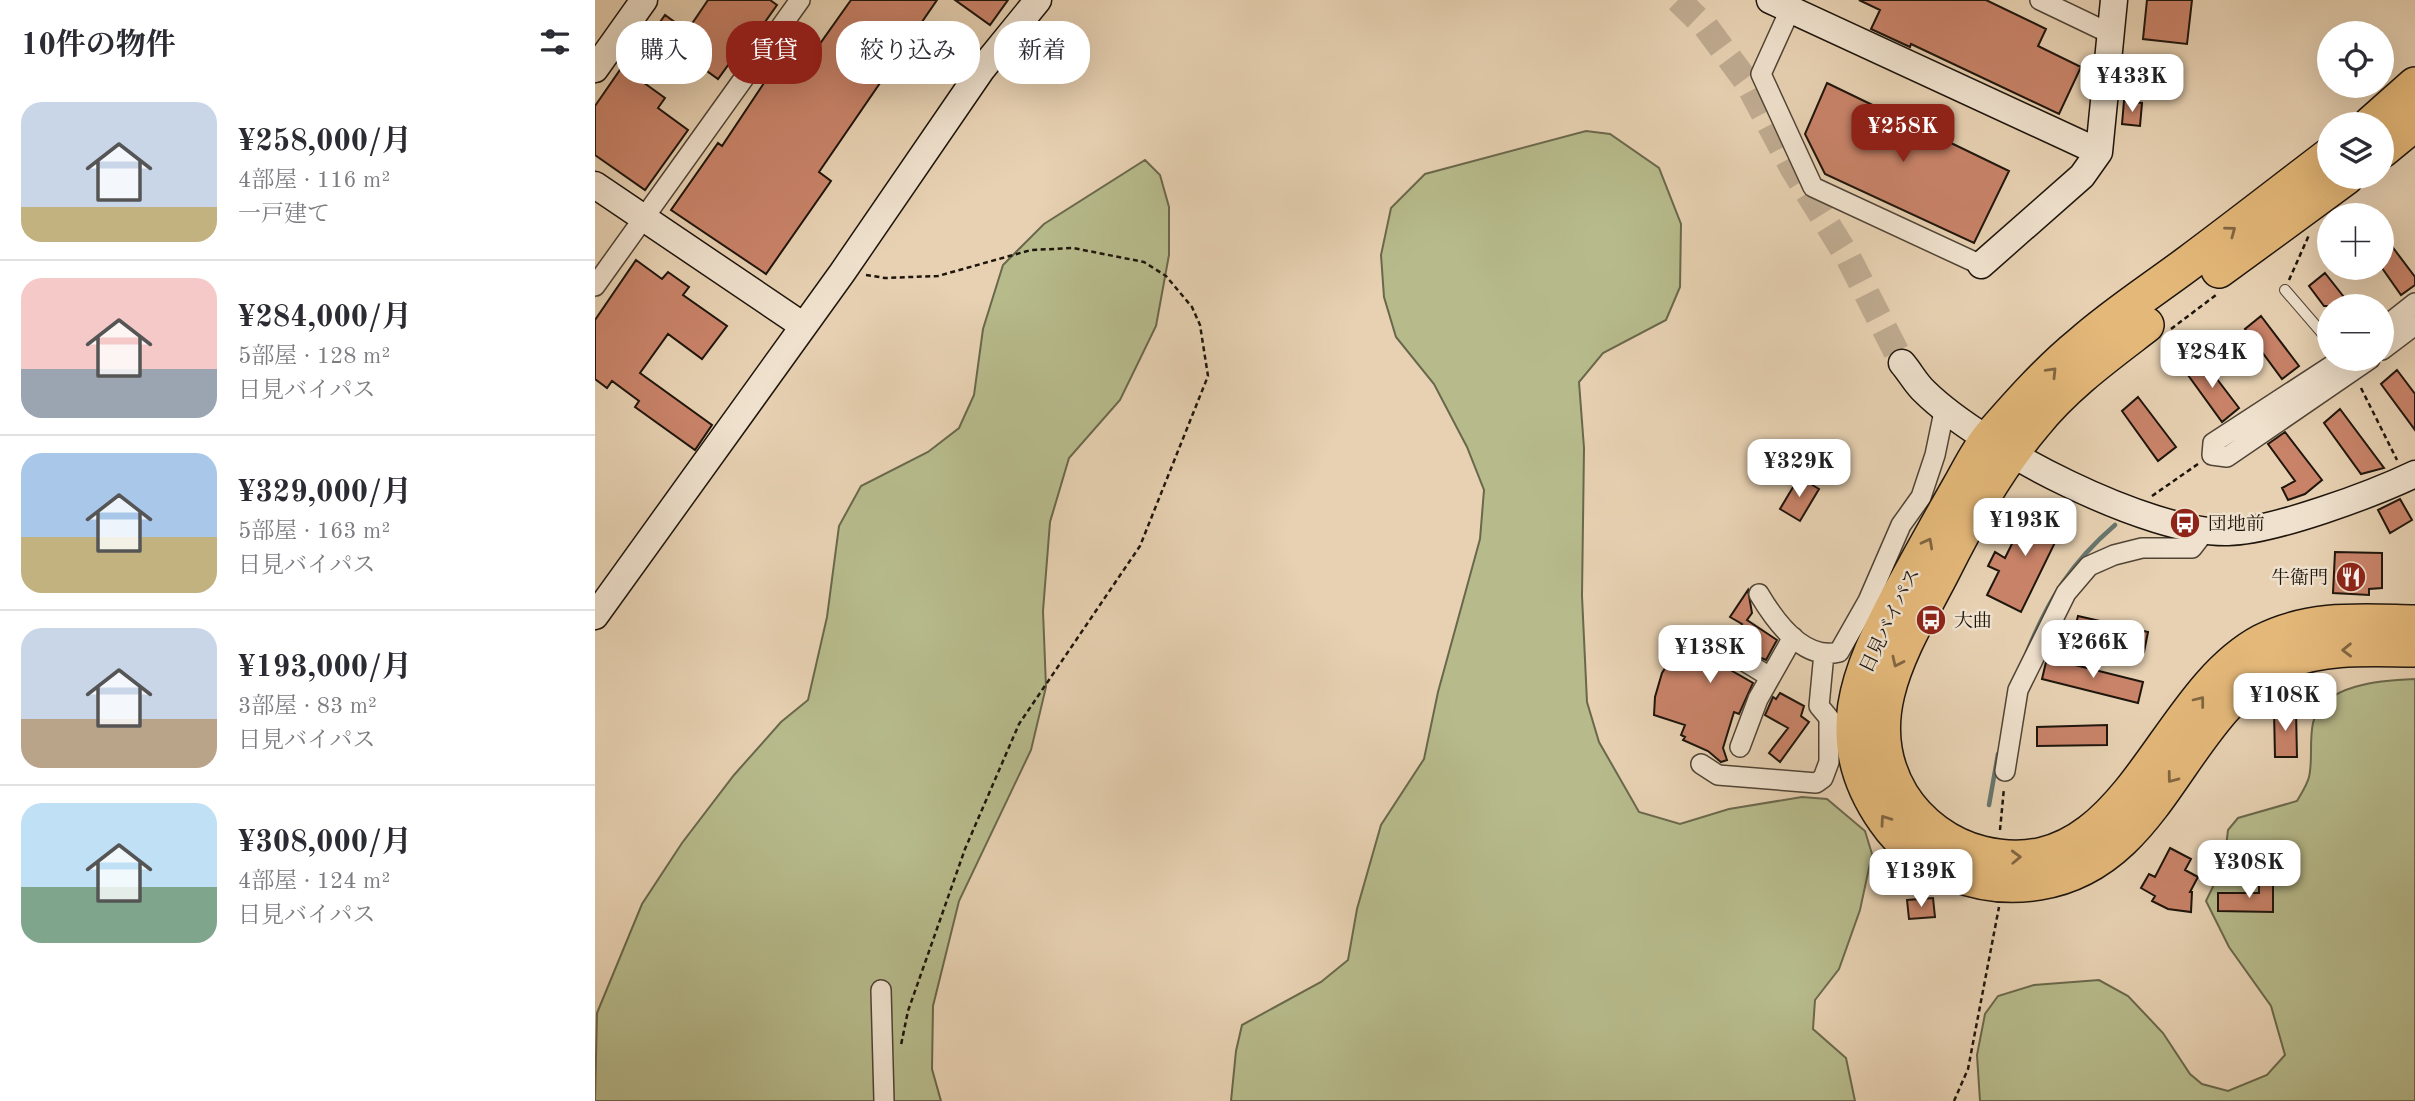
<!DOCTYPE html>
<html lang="ja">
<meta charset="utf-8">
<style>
body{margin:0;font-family:"Old Standard TT","Noto Serif JP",serif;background:#f7f7f7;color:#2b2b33;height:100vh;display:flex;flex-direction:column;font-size:26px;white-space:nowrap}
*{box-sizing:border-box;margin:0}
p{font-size:23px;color:#7c7c81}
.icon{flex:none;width:38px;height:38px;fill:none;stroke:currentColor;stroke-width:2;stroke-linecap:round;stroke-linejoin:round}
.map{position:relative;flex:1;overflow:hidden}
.details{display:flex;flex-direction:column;background:#fff;width:595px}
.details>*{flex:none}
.banner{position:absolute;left:21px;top:21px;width:665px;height:63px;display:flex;gap:14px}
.fabs{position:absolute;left:1722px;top:21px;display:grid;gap:14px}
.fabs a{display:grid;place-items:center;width:77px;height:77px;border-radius:50%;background:#fff;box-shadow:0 7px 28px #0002;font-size:35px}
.price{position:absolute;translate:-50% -60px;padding:0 16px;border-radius:14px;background:#fff;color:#222;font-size:23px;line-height:46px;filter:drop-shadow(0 2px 4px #0008)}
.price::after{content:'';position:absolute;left:50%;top:42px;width:21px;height:16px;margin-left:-10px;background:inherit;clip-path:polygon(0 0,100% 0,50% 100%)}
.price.current{background:#8f2418;color:#fff}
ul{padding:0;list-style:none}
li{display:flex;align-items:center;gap:21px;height:175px;padding:0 21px}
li+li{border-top:2px solid #e1e1e2}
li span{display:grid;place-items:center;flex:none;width:196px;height:140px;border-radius:21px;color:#555}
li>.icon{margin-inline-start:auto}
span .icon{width:84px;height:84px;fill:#fffc;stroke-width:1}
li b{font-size:30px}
h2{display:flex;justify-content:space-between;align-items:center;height:84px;padding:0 21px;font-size:30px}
.chip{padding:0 24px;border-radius:28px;background:#fff;box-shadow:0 7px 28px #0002;font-size:24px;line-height:63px}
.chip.current{background:#8f2418;color:#fff}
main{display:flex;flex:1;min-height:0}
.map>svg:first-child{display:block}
.green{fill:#b7bb8c;stroke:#6a684c;stroke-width:2}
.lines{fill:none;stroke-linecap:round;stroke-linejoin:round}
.stream{stroke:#67766e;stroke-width:4.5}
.building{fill:#c98369;stroke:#1e150c;stroke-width:2}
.secondary-tunnel{stroke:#bfab91;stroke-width:26;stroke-dasharray:26 13;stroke-linecap:butt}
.lane-casing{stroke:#504436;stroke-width:12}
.street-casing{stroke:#504436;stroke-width:22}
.secondary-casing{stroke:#1e150c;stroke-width:29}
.highway-casing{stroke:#1e150c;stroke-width:38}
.path{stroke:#1e150c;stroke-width:2.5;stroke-dasharray:5 3.5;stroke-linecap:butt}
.lane{stroke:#efe1cd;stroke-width:10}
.street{stroke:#efe1cd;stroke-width:19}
.secondary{stroke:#efe1cd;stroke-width:26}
.highway{stroke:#e4b879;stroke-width:35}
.oneway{stroke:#816642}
.labels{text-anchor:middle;stroke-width:5;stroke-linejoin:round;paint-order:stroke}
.poi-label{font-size:19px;fill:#1e150c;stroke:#efe1cd;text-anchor:start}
.street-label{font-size:19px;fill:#1e150c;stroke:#efe1cd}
</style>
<main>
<section class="details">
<h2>10件の物件<svg class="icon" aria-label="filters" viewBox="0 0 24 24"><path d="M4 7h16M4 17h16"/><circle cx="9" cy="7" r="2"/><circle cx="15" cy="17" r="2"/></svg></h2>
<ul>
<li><span style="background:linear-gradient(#c9d6e8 75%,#c2b280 0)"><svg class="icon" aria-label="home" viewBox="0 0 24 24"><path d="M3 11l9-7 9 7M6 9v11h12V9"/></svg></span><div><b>¥258,000/月</b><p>4部屋 · 116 m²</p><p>一戸建て</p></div></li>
<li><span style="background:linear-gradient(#f6c9c9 65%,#9aa5b1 0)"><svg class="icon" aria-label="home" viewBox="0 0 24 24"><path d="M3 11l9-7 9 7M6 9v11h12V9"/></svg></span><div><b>¥284,000/月</b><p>5部屋 · 128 m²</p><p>日見バイパス</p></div></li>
<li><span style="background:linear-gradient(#a9c7e8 60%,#c2b280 0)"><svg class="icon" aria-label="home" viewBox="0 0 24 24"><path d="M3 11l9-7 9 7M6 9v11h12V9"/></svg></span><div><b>¥329,000/月</b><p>5部屋 · 163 m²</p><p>日見バイパス</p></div></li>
<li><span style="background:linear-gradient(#c9d6e8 65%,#b9a48a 0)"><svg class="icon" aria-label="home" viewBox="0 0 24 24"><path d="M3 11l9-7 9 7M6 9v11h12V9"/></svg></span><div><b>¥193,000/月</b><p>3部屋 · 83 m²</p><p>日見バイパス</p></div></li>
<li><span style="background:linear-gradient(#bfe0f5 60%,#7fa58c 0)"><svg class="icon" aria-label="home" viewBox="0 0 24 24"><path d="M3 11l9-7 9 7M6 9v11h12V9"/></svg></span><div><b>¥308,000/月</b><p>4部屋 · 124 m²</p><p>日見バイパス</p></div></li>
</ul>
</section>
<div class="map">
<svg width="1820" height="1101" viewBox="0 0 1820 1101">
<rect width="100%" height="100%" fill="#e7d1b2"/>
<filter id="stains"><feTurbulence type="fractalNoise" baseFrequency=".00286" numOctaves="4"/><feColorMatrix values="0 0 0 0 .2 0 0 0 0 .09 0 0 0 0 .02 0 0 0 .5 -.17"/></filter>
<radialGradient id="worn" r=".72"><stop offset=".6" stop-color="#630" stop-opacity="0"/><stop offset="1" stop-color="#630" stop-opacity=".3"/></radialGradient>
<path class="green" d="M991,131L1015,134L1064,168L1086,224L1085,287L1071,320L1008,353L984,382L989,448L987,596L992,702L1004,742L1044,812L1085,824L1134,809L1207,797L1232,799L1270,831L1277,854L1265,910L1244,969L1220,1000L1218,1029L1251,1058L1260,1101H636L641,1051L647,1025L726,982L753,960L762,909L786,825L829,759L843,692L885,539L889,490L872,447L839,384L801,337L789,297L786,255L796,208L830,174Z
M550,160L565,175L574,207V255L561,326L525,400L474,458L455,522L448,611L451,687L436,750L364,901L338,1006L337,1069L346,1101H0L2,1013L47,904L87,843L139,775L186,722L213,700L232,617L244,526L266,486L333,452L364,428L379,395L388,329L408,265L449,224Z
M1820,679V1101H1385L1382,1055L1390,1014L1403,996L1439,985L1504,980L1533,996L1568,1033L1595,1074L1607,1084L1633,1091L1672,1075L1690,1055L1676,1006L1634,947L1611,901L1629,864L1633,830L1643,818L1702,801C1706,794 1712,785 1714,777C1718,760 1714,741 1718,723C1726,684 1789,680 1820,679Z"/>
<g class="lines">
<path class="stream" d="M1432,652C1454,598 1476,563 1520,525
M1394,805L1403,754"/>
</g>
<path class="building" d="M113,0H175L182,5L143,60L139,57L123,79L58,32L70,15L92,31Z
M256,0H342L224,172L236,181L171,274L76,210L123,143L127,146L189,53L196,58L212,36L224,45Z
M360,0H413L395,25Z
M1264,0H1391L1451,29L1443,46L1486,67L1464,114L1316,44L1315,47L1276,29L1285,10Z
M1552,0H1597L1592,44L1548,39Z
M27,67L70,98L63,108L93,130L50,190L0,155V106Z
M1232,83L1414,171L1379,243L1230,174L1210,134Z
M1529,101L1547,103L1545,126L1527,124Z
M1787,233L1820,277V285L1806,295L1787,268Z
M41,260L67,279L73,272L94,287L88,295L132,326L107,359L73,334L45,373L117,425L100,450L40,407L44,401L17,381L12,388L0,379V320Z
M1730,273L1756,306H1729L1714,286Z
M1666,316L1704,366L1687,379L1650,329Z
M1606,358L1644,408L1627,422L1590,371Z
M1802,370L1820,394V430L1786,384Z
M1543,397L1581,447L1563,461L1527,411Z
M1745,409L1789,468L1766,474L1729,423Z
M1690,432L1727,480L1710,494L1693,500L1687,488L1700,481L1673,444Z
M1204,477L1224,489L1205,521L1185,509Z
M1805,499L1817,520L1795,533L1783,510Z
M1437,503L1471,520L1426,612L1392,595L1404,571L1393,566L1400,552L1410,558Z
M1740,552L1787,553V588L1774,589V595L1738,593Z
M1153,590L1157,613L1152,620L1182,640L1171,660L1146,649L1132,668L1158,683L1144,714L1139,712L1128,748L1132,760L1126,762L1113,751L1088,740L1090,737L1086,735L1090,725L1059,715L1060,697L1067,673L1091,636L1119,654L1124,648L1129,652L1147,624L1135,617Z
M1483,616L1553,632L1549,652L1478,636Z
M1452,658L1548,682L1543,703L1447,679Z
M1185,693L1209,706L1206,716L1214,722L1185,762L1174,753L1193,728L1170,715L1178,697L1181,699Z
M1679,710H1701L1702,757H1680Z
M1512,725V745L1442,746V727Z
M1575,848L1596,859L1590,870L1603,877L1595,892H1597L1596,912L1573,909L1557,901L1560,896L1546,888L1554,874L1560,877Z
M1664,878L1678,879V912L1623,911V893H1664Z
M1338,898L1340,917L1314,919L1312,900Z"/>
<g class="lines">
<path class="secondary-tunnel" d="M1083,0L1111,27L1152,82L1198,169L1254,259L1307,363"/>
<g class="lane-casing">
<path id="lane" d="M1690,290L1734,341"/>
</g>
<g class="street-casing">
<path id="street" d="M1445,0L1516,34
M1195,10L1166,74L1218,187L1386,265
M0,286L205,0
M1787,329L1820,303
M1787,350L1820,325
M1747,359L1618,443L1617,455L1632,457L1775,359
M1164,594C1180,621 1208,661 1244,652L1273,601L1306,525L1326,497L1340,455L1350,407
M1149,661L1175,677
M1145,747L1163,699L1198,637
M1106,764L1123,775L1221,783L1228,778L1234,762V718L1224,706L1229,653
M1410,771L1423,690L1471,593L1494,566L1519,555L1547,548H1597L1611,530
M286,990L289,1101"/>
</g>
<g class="secondary-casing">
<path id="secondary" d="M1175,0L1504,152
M0,69L49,0
M0,185L207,325
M1386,265L1487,176L1504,152L1519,0
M1307,363C1315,372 1321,384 1330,392C1387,448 1554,534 1633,532C1679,531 1778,494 1820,474
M0,616L247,273L387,69L443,0"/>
</g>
<g class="highway-casing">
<path id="highway" d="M1776,124L1820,85
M1787,150L1820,123
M1734,156C1688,191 1642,227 1595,262C1559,289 1520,314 1486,344C1454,370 1423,405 1396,436C1383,451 1374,471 1364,488C1344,523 1324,559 1305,594C1264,672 1233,739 1290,820C1323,868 1387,892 1444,882C1570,862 1585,704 1692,661C1733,645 1778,649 1820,649
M1624,270L1751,177
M1551,325C1512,355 1470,385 1439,424C1401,469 1373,520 1347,572C1311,642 1259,717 1306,795C1324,824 1354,846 1387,854C1533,889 1564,697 1667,642C1716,617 1767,622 1820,623"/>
</g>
<path class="path" d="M271,275L290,278L343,276L436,250L478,248L549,262L571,276L597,307L605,325L613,376L545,546L424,724L370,849L313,1011L306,1045
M1694,280L1714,235
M1576,329L1621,295
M1766,388L1802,460
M1557,496L1603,464
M1405,830L1409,788
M1359,1101L1373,1069L1404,907"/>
<use href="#lane" class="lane"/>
<use href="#street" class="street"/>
<use href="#secondary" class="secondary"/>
<use href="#highway" class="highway"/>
</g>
<defs><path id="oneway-chevron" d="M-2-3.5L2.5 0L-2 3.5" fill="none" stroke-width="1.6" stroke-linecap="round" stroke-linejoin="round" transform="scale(1.75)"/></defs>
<g class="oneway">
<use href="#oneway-chevron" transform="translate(1636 231) rotate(-37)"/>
<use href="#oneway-chevron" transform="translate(1457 372) rotate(-46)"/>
<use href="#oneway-chevron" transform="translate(1333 543) rotate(-62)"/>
<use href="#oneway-chevron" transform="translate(1752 650) rotate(179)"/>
<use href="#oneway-chevron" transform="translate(1302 662) rotate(115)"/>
<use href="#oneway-chevron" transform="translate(1605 701) rotate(-52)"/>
<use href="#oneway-chevron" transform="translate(1577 778) rotate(127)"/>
<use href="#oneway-chevron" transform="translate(1290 820) rotate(-125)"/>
<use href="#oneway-chevron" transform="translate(1421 857) rotate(-2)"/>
</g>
<defs>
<g id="bus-disc" transform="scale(1.575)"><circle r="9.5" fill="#8f2418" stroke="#efe1cd"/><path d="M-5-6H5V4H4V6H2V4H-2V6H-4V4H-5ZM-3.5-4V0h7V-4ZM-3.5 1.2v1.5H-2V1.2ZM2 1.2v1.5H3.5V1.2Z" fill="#fff"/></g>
<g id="restaurant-disc" transform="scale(1.575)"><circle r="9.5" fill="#8f2418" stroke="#efe1cd"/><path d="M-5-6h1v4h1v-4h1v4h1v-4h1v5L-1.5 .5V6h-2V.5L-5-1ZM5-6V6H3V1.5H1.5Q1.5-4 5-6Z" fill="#fff"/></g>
</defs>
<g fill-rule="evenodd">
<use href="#bus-disc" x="1590" y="523"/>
<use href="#restaurant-disc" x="1756" y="577"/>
<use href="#bus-disc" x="1336" y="620"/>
</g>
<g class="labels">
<g class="poi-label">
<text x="1613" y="530">団地前</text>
<text x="1733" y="584" text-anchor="end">牛衛門</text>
<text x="1359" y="627">大曲</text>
</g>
<g class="street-label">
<text transform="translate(1294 620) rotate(-64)" y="7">日見バイパス</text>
</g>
</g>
<rect width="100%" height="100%" filter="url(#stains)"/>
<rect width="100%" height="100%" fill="url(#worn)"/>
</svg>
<div class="fabs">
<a><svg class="icon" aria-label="locate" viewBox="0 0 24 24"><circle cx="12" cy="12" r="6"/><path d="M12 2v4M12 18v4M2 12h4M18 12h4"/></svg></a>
<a><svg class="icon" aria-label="layers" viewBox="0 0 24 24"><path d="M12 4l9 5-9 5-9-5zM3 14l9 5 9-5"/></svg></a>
<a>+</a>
<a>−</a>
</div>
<b class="price" style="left:1537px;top:114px">¥433K</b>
<b class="price current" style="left:1308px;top:164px">¥258K</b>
<b class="price" style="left:1617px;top:390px">¥284K</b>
<b class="price" style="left:1204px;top:499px">¥329K</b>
<b class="price" style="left:1430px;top:558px">¥193K</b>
<b class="price" style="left:1498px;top:680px">¥266K</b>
<b class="price" style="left:1115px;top:685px">¥138K</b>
<b class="price" style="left:1690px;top:733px">¥108K</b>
<b class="price" style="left:1654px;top:900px">¥308K</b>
<b class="price" style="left:1326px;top:909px">¥139K</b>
<div class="banner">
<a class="chip">購入</a>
<a class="chip current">賃貸</a>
<a class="chip">絞り込み</a>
<a class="chip">新着</a>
</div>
</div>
</main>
